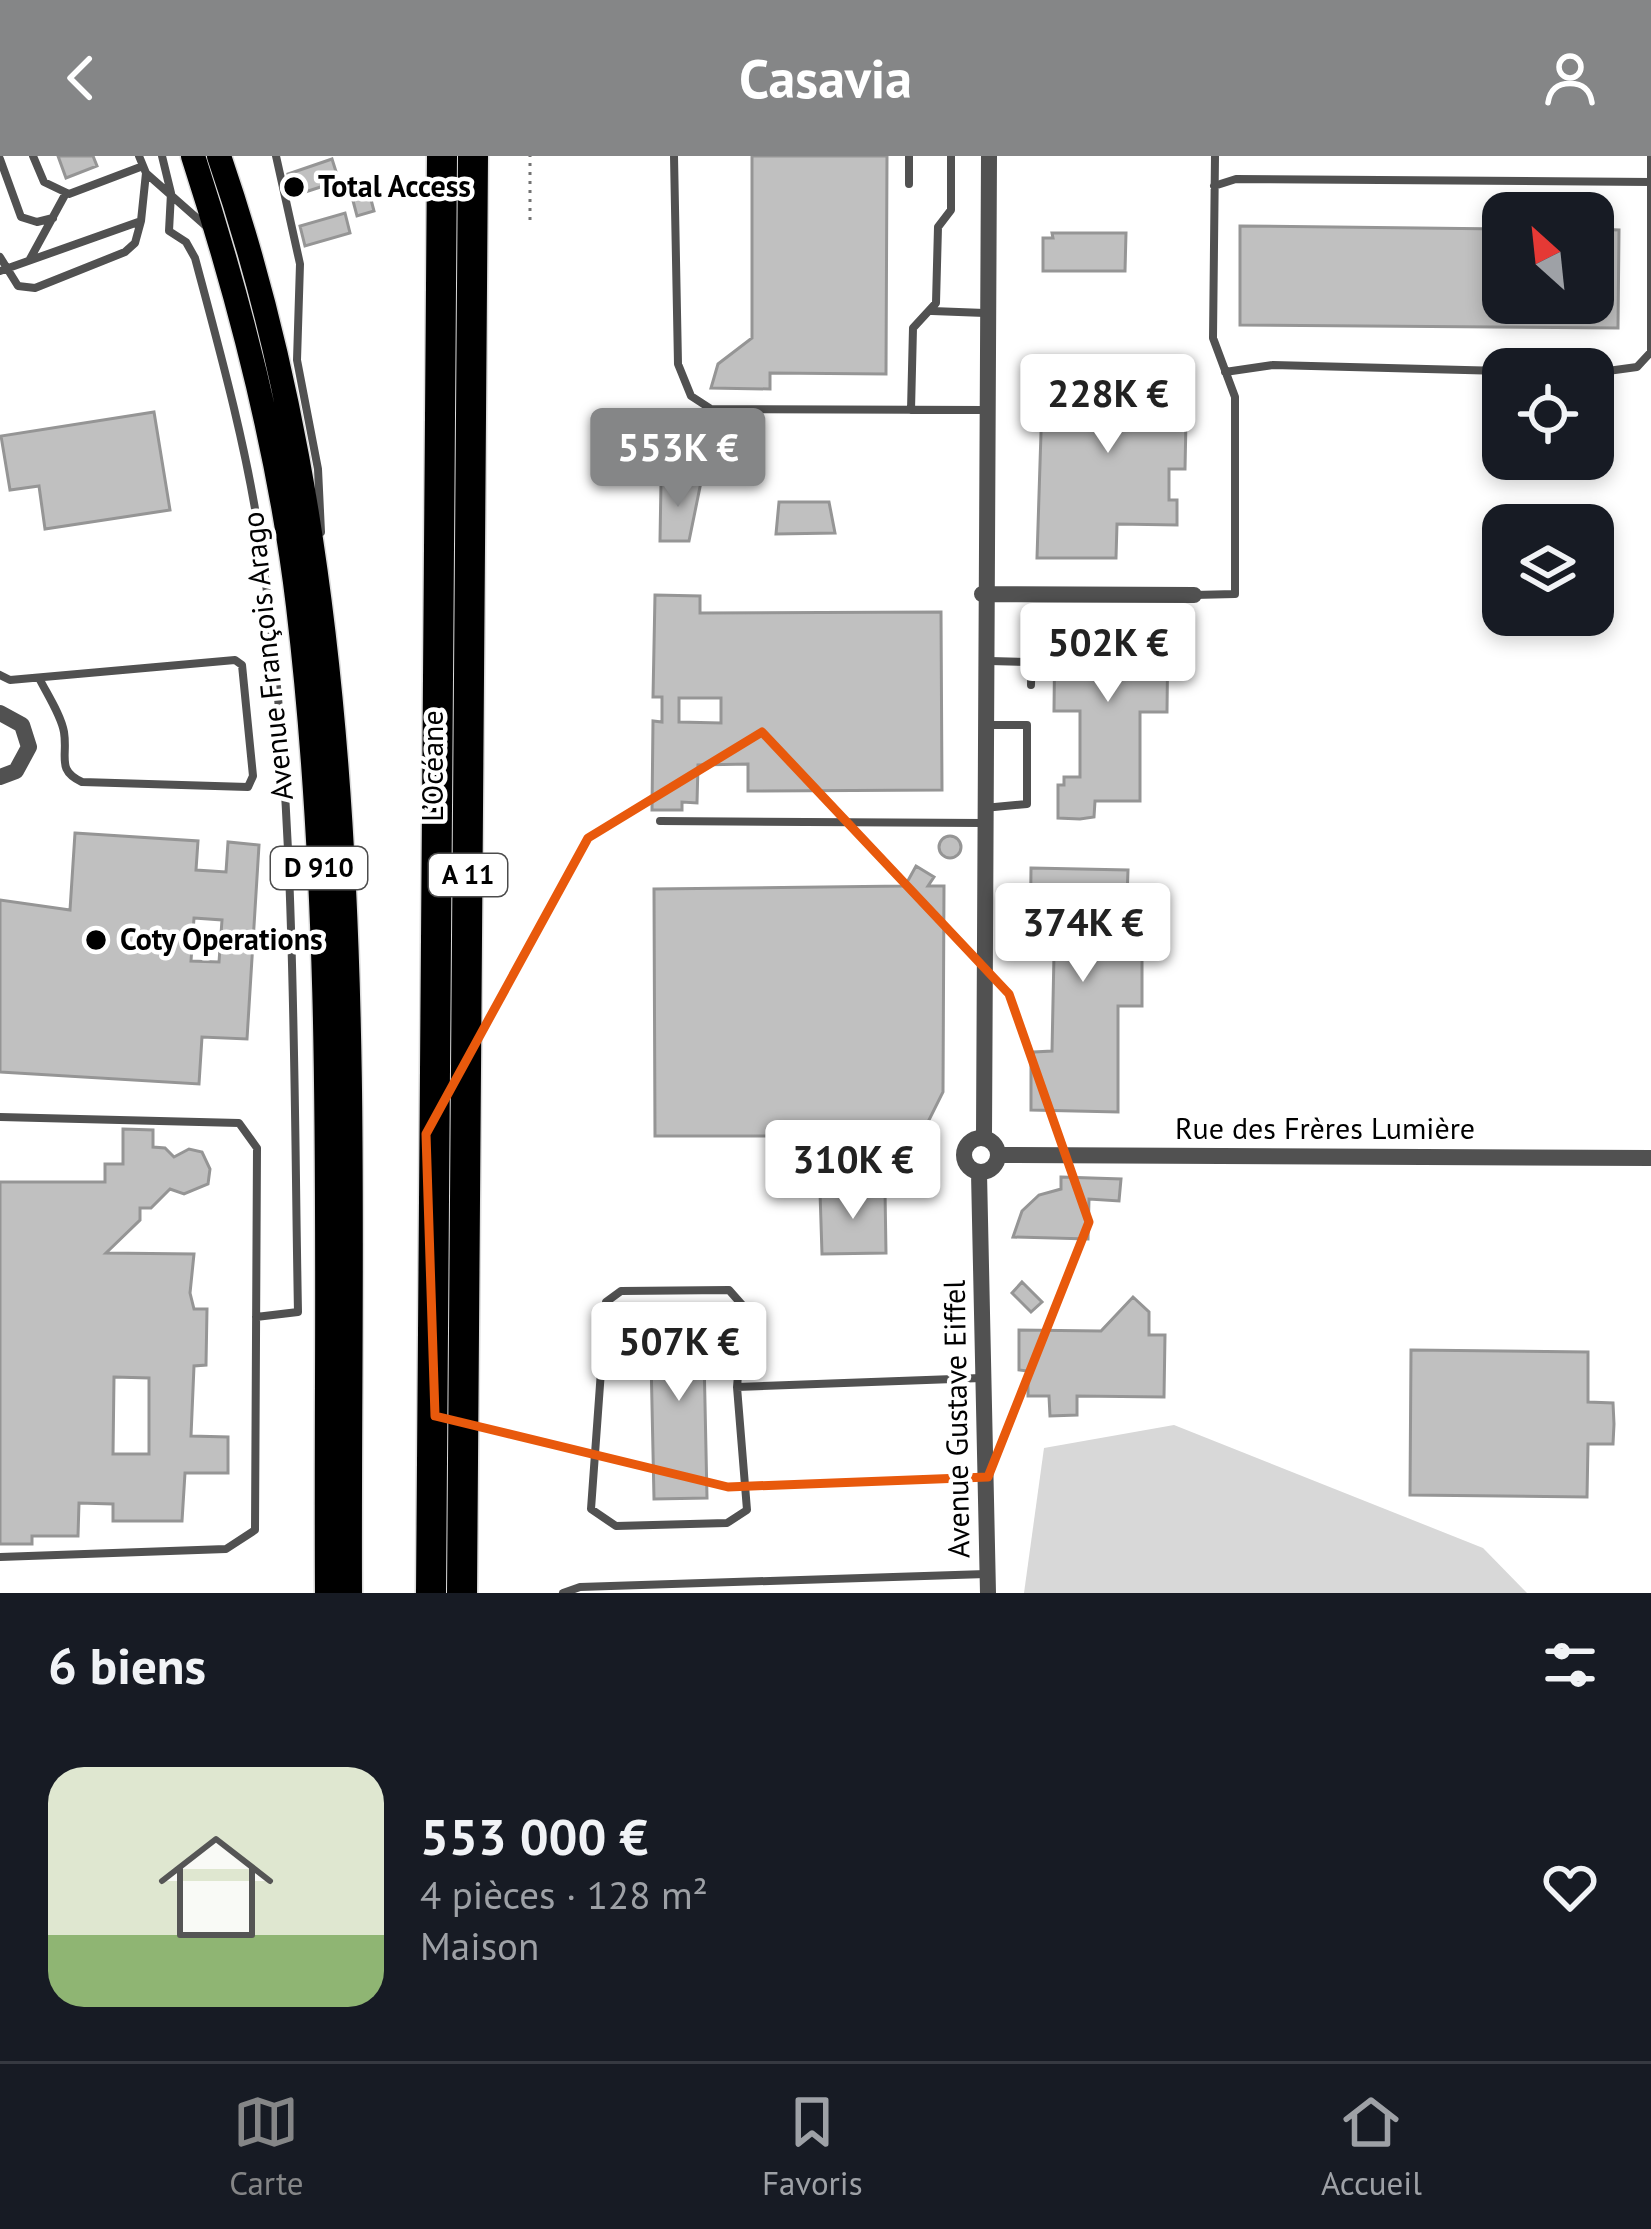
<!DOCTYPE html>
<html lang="fr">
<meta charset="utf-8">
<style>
body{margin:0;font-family:"PT Sans",sans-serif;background:#242831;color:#f1f3f6;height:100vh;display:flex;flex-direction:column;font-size:45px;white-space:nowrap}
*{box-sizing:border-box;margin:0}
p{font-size:39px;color:#9ea1a6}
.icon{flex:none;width:66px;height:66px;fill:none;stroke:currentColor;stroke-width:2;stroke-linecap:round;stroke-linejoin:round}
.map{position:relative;height:1437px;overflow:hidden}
.side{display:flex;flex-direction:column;background:#171b24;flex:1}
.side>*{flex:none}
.needle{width:78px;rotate:333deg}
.buttons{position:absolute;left:1482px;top:36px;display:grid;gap:24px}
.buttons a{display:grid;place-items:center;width:132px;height:132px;border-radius:24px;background:#171b24;box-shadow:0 6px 18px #0003;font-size:60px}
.price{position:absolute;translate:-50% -102px;padding:0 27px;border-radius:12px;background:#fff;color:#222;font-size:39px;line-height:78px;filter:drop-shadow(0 3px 6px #0008)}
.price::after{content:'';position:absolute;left:50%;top:72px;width:36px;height:27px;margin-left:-18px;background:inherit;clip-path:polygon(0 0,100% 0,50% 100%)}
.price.active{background:#858687;color:#fff}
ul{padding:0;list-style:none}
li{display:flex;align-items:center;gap:36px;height:300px;padding:0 48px}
li span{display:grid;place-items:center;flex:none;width:336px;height:240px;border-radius:36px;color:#555}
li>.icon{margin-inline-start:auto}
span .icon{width:144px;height:144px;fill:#fffc;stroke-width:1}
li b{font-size:51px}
h2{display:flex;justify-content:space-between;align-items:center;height:144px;padding:0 48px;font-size:51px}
header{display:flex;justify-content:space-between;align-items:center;height:156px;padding:0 48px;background:#858687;color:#fff;font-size:54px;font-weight:600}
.tab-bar{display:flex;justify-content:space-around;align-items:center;height:168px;border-top:3px solid #363941;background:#171b24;font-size:33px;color:#9ea1a6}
.tab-bar a{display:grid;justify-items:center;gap:6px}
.tab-bar .active{color:#858687}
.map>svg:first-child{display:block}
.green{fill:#d8d8d8}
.building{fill:#c0c0c0;stroke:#959595;stroke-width:3;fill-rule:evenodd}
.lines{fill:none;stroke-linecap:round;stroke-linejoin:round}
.primary-casing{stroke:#dbdbdb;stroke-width:27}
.motorway-casing{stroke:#dbdbdb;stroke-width:33}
.path{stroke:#737373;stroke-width:3;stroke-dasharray:3 6;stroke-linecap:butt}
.service{stroke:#515151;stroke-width:8}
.minor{stroke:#515151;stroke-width:16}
.primary{stroke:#000;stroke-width:24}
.motorway{stroke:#000;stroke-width:30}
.marked{fill:none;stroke:#e8590c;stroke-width:9;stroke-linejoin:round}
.poi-dot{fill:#000;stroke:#fff;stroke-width:4.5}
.labels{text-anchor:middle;stroke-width:9;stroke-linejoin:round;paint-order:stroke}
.shield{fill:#fff;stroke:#4c4c4c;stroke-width:3}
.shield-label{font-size:27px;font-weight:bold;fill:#000}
.poi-label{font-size:30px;font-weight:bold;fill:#000;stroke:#fff;text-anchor:start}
.street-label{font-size:30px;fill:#000;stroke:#fff}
</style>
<header><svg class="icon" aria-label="back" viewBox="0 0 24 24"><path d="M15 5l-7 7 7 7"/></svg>Casavia<svg class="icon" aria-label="person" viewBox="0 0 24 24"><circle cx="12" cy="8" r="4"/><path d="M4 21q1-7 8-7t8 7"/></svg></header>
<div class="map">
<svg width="1651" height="1437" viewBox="0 0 1651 1437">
<rect width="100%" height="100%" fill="#fff"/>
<path class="green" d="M1174,1269L1483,1392L1527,1437H1024L1044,1292Z"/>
<path class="building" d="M58,0H93L97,10L66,22Z
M752,0H887L886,218L770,217V233L711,232L718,208L752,182Z
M332,3L339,25L293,40L288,18Z
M369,36L374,55L357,60L352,41Z
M345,57L350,77L305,90L300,70Z
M1240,70L1503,73V147H1593V73L1619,74L1618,172L1240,169Z
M1052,77H1126L1125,115H1043V82H1053Z
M1145,206H1172V215H1187L1185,313H1169V344H1177V369L1117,368L1116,402H1037L1043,214L1145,215Z
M154,256L170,354L45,373L39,330L10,334L1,280Z
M661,326H701L689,385H660Z
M779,346H829L835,377L776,378Z
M655,439L700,440V457L941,456L942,634L748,635V608L698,609L697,647L682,646V654H652L653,565L662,566V541H653ZM679,542H721V567L679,566Z
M1055,466L1168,468L1167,556H1140V645H1095L1094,661L1080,663L1058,662V629H1064V621H1080V555H1054Z
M75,677L198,685L196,714L226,716L228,686L259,689L247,883L202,881L199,928L0,916V744L70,754ZM194,762L222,764L219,806L191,805Z
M939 691a11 11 0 1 1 22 0a11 11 0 1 1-22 0Z
M916,710L934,721L928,730H944L943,936L921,980H655L654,733L905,730Z
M1031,712L1128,714L1125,799L1142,802V850H1118V956L1031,954V902L1034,896L1052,895L1054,798H1030Z
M123,973L153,974V991L165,992L174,1001L189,993L202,996L210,1013L208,1028L184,1038L170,1033L151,1052H140V1064L106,1097L194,1098L190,1137L194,1153H207L206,1209L194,1210L191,1280L228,1281V1317H185L182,1365H113V1348L79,1347L78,1380H32V1388H0V1026H105V1008H123ZM114,1221L149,1222V1298H113Z
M1061,1021L1121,1023L1119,1045L1089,1043L1088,1083L1013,1081L1022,1055L1039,1039L1061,1033Z
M885,1035L886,1097L822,1098L820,1036Z
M1022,1126L1042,1146L1031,1156L1012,1137Z
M1133,1141L1149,1156V1179H1165L1164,1241L1077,1240V1259L1050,1260L1049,1240H1028V1215L1019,1214V1174L1101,1175Z
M703,1153L707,1342L654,1343L650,1155Z
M1411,1194L1588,1196V1246L1613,1247L1614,1268L1613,1288H1588L1587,1341L1410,1339Z"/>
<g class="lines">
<g class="primary-casing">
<path id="primary" d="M193,0C240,145 280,298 298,450C337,776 325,1109 327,1437
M219,0C377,458 348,960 350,1437"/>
</g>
<g class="motorway-casing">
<path id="motorway" d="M431,1437L442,0
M462,1437L473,0"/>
</g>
<path class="path" d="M530,64V0"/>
<path class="service" d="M33,0L44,26L69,38L143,10
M162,0L171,37L169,75L186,86L195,102C219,192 245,285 259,377C297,634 293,896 298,1156L256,1161
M276,0L300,108L297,204L318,313L321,376
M674,0L678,208L691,240L711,253L985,254
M0,3L21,61L37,66L53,62
M147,18L207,71
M909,28V0
M1214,30L1236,23L1651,26
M0,101L18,130L35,132L125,96L135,87L141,65
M30,103L66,37
M0,115L141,65L146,17L139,0
M932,155L985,157
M1225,216L1273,209L1503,215
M1593,217L1637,211L1651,196V0
M911,254L913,172L936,147L938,71L951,54V0
M1194,439L1235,438V241L1213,182L1215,0
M990,505L1031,506
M0,519L10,524L235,504L242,509L253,620L248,631L82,626C56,614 68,601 64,576C61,559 47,538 39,522
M1031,529L1032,476
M984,652L1027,648V569H985
M660,665L983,667
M0,961L239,967L257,992L255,1374L226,1393L0,1401
M737,1231L747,1354L727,1367L616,1370L591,1353L606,1146L621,1135L729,1134L744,1151L737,1231L981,1222
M563,1437L580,1431L986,1418"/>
<path class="minor" d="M982,438L1194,439
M0,557L22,569L29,591L16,615L0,621
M984,981L989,0
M964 999a17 17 0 1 1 34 0a17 17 0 1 1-34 0Z
M999,999L1651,1002
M979,1017L988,1437"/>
<use href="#primary" class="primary"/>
<use href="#motorway" class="motorway"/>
</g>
<path class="marked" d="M762,576L1009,838L1089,1066L988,1321L728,1331L435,1260L426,978L588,682Z"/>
<g class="poi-dot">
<circle cx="294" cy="31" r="12"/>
<circle cx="96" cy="784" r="12"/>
</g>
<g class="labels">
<g class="shield">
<rect x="271" y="691" width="96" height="42" rx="9"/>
<rect x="429" y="698" width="78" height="42" rx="9"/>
</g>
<g class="shield-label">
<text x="319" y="721">D 910</text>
<text x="468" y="728">A 11</text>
</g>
<g class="poi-label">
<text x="318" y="41">Total Access</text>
<text x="120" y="794">Coty Operations</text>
</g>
<g class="street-label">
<text transform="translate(268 500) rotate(-96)" y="10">Avenue François Arago</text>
<text transform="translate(433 610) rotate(-90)" y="10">L’Océane</text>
<text x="1325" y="983">Rue des Frères Lumière</text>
<text transform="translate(957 1263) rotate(-91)" y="10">Avenue Gustave Eiffel</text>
</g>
</g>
</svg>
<div class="buttons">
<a><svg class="needle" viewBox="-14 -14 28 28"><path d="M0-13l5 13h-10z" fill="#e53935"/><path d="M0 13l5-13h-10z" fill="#9ea1a6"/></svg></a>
<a><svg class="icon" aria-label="locate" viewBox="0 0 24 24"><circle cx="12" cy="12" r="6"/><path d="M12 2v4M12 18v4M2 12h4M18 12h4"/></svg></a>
<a><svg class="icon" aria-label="layers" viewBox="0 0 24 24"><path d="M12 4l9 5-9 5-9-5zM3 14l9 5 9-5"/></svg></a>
</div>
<b class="price" style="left:1108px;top:300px">228K €</b>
<b class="price active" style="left:678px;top:354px">553K €</b>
<b class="price" style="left:1108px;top:549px">502K €</b>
<b class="price" style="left:1083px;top:829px">374K €</b>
<b class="price" style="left:853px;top:1066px">310K €</b>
<b class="price" style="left:679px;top:1248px">507K €</b>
</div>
<section class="side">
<h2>6 biens<svg class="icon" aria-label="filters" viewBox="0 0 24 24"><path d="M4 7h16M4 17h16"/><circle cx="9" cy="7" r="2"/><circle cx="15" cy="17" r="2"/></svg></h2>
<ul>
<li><span style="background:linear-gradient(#dfe7d0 70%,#8fb573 0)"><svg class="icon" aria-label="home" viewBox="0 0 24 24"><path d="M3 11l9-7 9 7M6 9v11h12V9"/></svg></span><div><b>553 000 €</b><p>4 pièces · 128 m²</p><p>Maison</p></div><svg class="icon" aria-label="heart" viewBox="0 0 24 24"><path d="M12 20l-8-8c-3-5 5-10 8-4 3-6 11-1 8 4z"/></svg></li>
</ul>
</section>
<nav class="tab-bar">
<a class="active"><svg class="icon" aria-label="map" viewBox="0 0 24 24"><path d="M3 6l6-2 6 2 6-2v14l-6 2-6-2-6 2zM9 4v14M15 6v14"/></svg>Carte</a>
<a><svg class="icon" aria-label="saved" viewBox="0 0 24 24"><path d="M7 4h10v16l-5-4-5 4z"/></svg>Favoris</a>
<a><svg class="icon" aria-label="home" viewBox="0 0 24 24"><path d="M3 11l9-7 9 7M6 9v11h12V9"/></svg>Accueil</a>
</nav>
